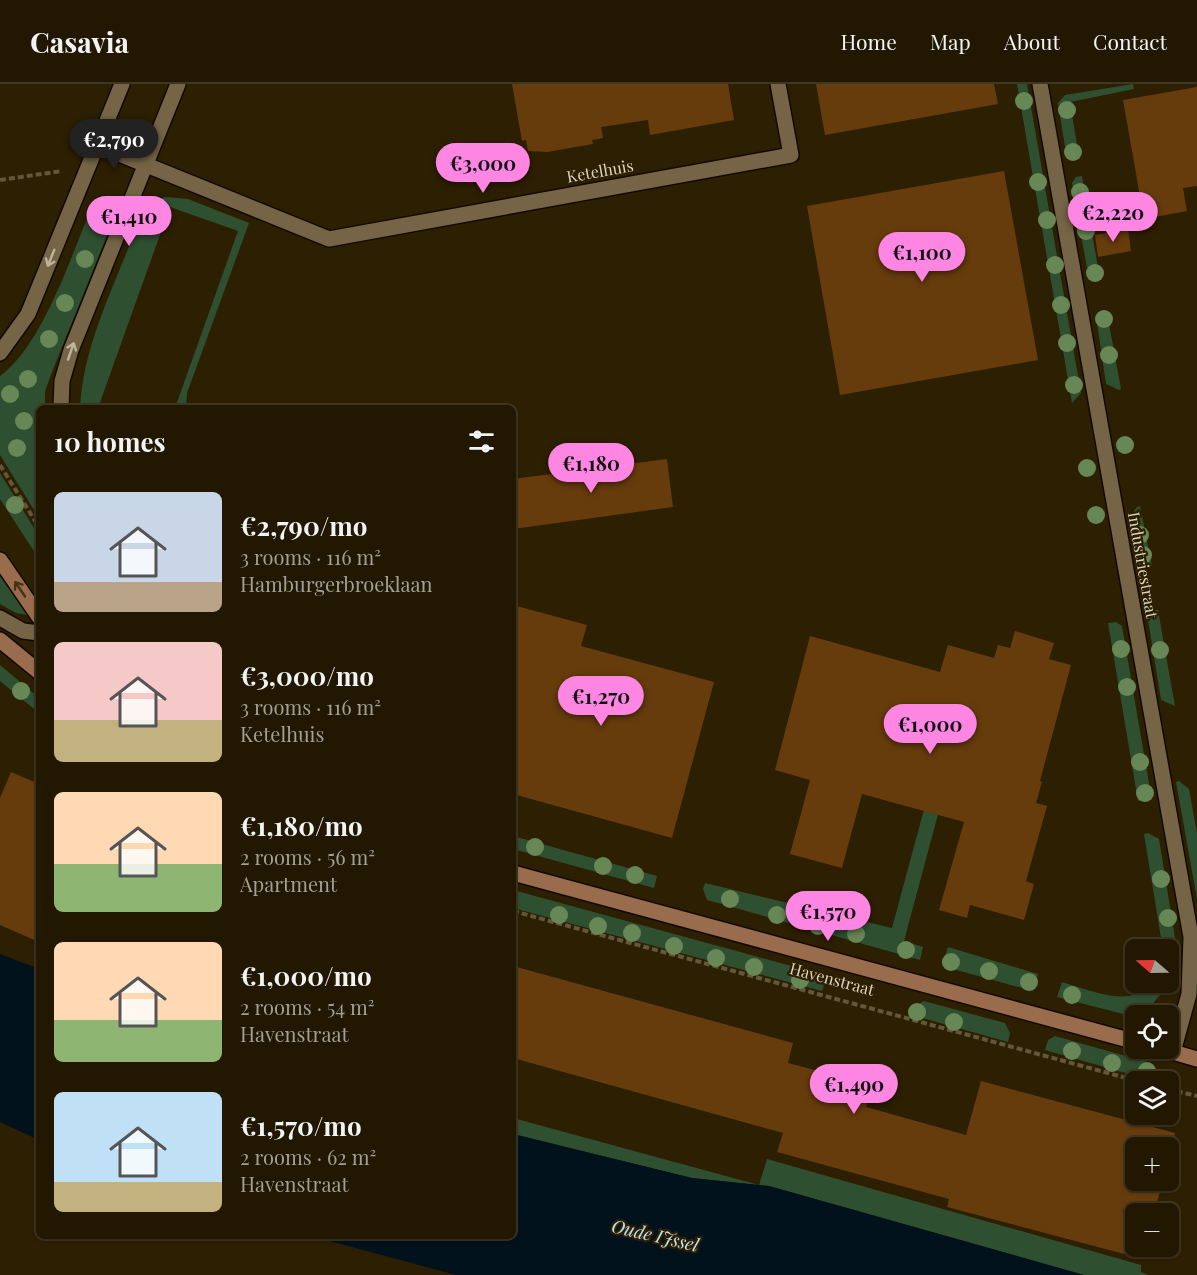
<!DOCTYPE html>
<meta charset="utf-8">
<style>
body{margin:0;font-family:"Playfair Display",serif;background:#2a200b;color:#f1f3f6;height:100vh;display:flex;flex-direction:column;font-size:22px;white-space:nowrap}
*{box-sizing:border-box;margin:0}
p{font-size:20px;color:#a29f99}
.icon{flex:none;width:33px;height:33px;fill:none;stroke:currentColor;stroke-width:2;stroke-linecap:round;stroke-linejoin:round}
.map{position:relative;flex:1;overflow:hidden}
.details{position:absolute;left:36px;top:321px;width:480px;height:834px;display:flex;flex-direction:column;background:#221701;border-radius:9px;box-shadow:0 2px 4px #0004,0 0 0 2px #3f3623}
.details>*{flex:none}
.needle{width:39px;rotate:290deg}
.buttons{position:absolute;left:1125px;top:855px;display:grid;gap:12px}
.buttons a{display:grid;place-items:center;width:54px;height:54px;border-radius:9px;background:#221701;box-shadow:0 2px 4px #0004,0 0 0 2px #3f3623;font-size:30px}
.price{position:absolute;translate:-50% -51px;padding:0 14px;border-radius:21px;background:#fd86e2;color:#111;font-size:20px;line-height:39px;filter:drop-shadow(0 2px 3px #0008)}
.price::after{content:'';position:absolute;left:50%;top:36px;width:18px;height:14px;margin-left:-9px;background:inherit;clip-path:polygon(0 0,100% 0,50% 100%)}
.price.selected{background:#222;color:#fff}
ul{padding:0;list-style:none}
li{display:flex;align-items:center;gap:18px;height:150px;padding:0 18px}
li span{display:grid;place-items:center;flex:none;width:168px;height:120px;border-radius:9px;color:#555}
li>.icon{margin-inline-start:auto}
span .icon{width:72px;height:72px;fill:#fffc;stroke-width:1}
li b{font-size:26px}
h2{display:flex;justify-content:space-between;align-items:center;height:72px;padding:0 18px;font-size:26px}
header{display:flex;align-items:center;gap:36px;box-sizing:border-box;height:84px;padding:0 30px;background:#221701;border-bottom:2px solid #3f3623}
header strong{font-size:28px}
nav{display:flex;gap:33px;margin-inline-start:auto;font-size:21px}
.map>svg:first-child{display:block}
.green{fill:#2f4f31}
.water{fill:#01121c}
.building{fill:#673c0c}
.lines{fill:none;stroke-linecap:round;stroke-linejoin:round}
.street-casing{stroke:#130900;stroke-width:18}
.secondary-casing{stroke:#130900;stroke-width:18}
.path{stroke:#63563c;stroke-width:4;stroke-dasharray:6 3;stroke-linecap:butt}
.street{stroke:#756546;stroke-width:15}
.secondary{stroke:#986c4c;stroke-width:15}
.tree{fill:#678756}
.oneway{stroke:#beb39e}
.oneway2{stroke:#483214}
.labels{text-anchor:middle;stroke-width:4.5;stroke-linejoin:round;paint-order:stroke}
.street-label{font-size:16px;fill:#ddd4c3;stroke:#2d1f01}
.water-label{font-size:18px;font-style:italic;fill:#bee2f5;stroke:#2d1f01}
</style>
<header>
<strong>Casavia</strong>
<nav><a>Home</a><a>Map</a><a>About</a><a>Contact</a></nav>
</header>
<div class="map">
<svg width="1197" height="1191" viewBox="0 0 1197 1191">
<rect width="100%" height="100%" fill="#2d1f01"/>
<path class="green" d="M1017,0H1027L1081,309L1072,319Z
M1133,0L1134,5L1070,18L1079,73L1067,75L1058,19L1065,11Z
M1082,92L1100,195L1092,196L1088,190L1072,99L1076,93Z
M165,113L188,115L249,139L187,309L186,324H175L238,147L170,123L167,131L151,125L149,119Z
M106,114L113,117L117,127L52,288L45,307V324H39V434L0,371V292C43,261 72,169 93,120L98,116Z
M143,141L161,148L98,324H80C83,261 115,201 137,142Z
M1107,229L1121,305L1119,306L1106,300L1097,239L1102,230Z
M0,389L39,452V475L0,415Z
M1140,422L1152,482L1145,484L1137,480L1129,434L1137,423Z
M0,488L29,529L27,531L16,529L0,520Z
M1155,526H1158L1175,622L1161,616L1148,536Z
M1116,538L1122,542L1151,711L1146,716L1138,717L1108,539Z
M0,581L39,614V629L0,597Z
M933,692L947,697L904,857L923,863L920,876L707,816L703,805L705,799L892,844Z
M1179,697L1189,705L1197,749V815L1176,698Z
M1148,749L1159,755L1176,860L1175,886L1169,900L1150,923L1127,931L1057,913L1062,898C1087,905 1132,926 1151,899L1168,898V866L1161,865V854L1144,750Z
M513,752L657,792L654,804L513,765Z
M513,806L821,890L825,898L822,907L513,824Z
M948,863L1038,890L1033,907L942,882Z
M924,917L1005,939L1010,949L1008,958L908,930L910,925Z
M1055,952L1147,978L1153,989L1150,996L1045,966L1048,956Z
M513,1034L759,1101L767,1075L1141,1181V1188L1148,1191H1084L769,1102L692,1094L513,1050Z"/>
<path class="water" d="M0,870L39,885V1056L0,1038Z
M513,1050L692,1094L769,1102L1084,1191H456L311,1152H513Z"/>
<path class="building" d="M512,0H728L734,36L650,51L648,36L601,43L603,54L592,56L593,60L547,68L528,67L526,56L522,57Z
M816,0H994L998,20L825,51Z
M1197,3V102L1183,104L1187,127L1144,135L1123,16Z
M1004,87L1038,276L840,311L807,122Z
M1128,145L1131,167L1098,173L1095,151Z
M667,375L673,423L513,445V395Z
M513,521L587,541L581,562L714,598L672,754L513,710Z
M1015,547L1054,559L1049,575L1071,581L1040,697L1042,698L1036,719L1047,722L1026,797L1034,800L1024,836L970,821L967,834L939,826L964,738L862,710L842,784L790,770L810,696L775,686L810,552L940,588L948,561L994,574L998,561L1010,564Z
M11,688L39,700V858L0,841V714Z
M513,882L793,959L788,979L872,1001L866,1023L966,1051L981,997L1175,1049L1168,1076V1064H1136V1096H1163L1154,1130H1136V1162H1146L1143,1175L947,1123L949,1115L777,1068L783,1049L513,974Z"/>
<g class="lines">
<g class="street-casing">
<path id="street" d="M1040,0L1191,853L1189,910L1173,968
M97,61L329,155L791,71L778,0
M0,269L28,230L122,0
M61,324L62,297L71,266L178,0
M0,534L23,547L39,549"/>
</g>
<g class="secondary-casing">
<path id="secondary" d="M0,476L39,533
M0,556L39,588
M513,789L1136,958
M1159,964L1197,975"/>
</g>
<path class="path" d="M0,96L62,87
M0,381L39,443
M513,827L1141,998
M1168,1005L1197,1012"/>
<use href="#street" class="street"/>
<use href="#secondary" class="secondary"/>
</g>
<g class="tree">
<circle cx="1024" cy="17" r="9"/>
<circle cx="1067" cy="26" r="9"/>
<circle cx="1073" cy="68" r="9"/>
<circle cx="1038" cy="98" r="9"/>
<circle cx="1080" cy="108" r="9"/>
<circle cx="100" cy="136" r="9"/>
<circle cx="1047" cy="136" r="9"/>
<circle cx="1086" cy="147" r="9"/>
<circle cx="85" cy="175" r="9"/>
<circle cx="1055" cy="181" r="9"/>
<circle cx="1095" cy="189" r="9"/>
<circle cx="65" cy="219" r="9"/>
<circle cx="1061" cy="221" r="9"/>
<circle cx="1104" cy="235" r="9"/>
<circle cx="49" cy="255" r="9"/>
<circle cx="1067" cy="259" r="9"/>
<circle cx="1109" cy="271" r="9"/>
<circle cx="28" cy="295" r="9"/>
<circle cx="1074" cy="301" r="9"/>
<circle cx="10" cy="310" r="9"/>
<circle cx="24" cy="337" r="9"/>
<circle cx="1125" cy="361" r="9"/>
<circle cx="17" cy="364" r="9"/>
<circle cx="1087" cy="384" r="9"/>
<circle cx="15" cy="421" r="9"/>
<circle cx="1096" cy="431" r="9"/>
<circle cx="1140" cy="451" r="9"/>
<circle cx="1143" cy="471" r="9"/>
<circle cx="1121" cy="565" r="9"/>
<circle cx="1160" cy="566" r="9"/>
<circle cx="1127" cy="603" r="9"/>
<circle cx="21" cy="607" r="9"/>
<circle cx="1140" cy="678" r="9"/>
<circle cx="1145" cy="709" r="9"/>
<circle cx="535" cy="763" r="9"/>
<circle cx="603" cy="782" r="9"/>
<circle cx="635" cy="791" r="9"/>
<circle cx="1161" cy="795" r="9"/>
<circle cx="730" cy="815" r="9"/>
<circle cx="559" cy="831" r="9"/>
<circle cx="777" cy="831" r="9"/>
<circle cx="1168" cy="834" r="9"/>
<circle cx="598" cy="842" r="9"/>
<circle cx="818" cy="842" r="9"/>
<circle cx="632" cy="849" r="9"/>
<circle cx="856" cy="850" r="9"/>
<circle cx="674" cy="862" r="9"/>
<circle cx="906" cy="866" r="9"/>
<circle cx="716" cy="874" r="9"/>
<circle cx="951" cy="878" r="9"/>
<circle cx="754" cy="883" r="9"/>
<circle cx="989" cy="887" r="9"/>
<circle cx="800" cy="896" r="9"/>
<circle cx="1029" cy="898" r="9"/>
<circle cx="1072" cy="911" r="9"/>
<circle cx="917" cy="928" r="9"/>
<circle cx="954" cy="938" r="9"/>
<circle cx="1072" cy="967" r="9"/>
<circle cx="1112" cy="979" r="9"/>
<circle cx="1147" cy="987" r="9"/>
</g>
<defs><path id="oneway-shaft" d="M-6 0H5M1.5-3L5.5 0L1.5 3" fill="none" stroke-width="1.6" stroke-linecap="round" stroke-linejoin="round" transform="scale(1.5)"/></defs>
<g class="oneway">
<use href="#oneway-shaft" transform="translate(51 174) rotate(112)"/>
<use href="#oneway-shaft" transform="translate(71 267) rotate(-71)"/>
</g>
<use class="oneway2" href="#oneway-shaft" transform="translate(20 505) rotate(-124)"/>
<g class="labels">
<g class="street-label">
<text transform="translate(600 87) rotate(-10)" y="6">Ketelhuis</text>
<text transform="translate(1143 481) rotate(80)" y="6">Industriestraat</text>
<text transform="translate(832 895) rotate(15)" y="6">Havenstraat</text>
</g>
<g class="water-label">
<text transform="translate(655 1152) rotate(13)" y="6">Oude IJssel</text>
</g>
</g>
</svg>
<div class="buttons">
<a><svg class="needle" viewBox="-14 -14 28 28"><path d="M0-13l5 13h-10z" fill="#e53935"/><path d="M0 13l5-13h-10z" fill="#a29f99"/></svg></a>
<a><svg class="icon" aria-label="locate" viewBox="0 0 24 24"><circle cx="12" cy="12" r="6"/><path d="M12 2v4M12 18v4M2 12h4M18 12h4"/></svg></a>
<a><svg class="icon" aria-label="layers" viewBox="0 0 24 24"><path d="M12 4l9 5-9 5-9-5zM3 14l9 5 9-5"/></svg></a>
<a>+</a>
<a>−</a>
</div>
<b class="price selected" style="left:114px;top:86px">€2,790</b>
<b class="price" style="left:483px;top:110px">€3,000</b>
<b class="price" style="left:1113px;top:159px">€2,220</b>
<b class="price" style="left:129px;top:163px">€1,410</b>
<b class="price" style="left:922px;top:199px">€1,100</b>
<b class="price" style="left:591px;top:410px">€1,180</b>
<b class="price" style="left:601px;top:643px">€1,270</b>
<b class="price" style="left:930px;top:671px">€1,000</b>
<b class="price" style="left:828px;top:858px">€1,570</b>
<b class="price" style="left:854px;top:1031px">€1,490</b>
<section class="details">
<h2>10 homes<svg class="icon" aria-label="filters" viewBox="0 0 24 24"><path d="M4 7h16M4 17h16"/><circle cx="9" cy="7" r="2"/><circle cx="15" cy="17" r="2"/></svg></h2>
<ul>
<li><span style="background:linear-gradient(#c9d6e8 75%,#b9a48a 0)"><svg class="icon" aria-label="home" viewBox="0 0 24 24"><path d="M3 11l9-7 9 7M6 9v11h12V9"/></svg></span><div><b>€2,790/mo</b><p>3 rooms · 116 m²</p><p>Hamburgerbroeklaan</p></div></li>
<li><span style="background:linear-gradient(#f6c9c9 65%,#c2b280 0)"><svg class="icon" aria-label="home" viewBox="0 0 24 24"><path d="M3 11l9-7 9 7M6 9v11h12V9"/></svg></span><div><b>€3,000/mo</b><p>3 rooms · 116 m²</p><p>Ketelhuis</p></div></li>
<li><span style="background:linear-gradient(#ffd9b3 60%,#8fb573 0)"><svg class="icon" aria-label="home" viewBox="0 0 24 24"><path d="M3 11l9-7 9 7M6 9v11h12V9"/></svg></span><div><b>€1,180/mo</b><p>2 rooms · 56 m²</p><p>Apartment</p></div></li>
<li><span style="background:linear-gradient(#ffd9b3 65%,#8fb573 0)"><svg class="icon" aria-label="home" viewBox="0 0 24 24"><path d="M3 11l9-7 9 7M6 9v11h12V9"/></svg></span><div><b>€1,000/mo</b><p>2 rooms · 54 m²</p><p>Havenstraat</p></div></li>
<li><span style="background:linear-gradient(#bfe0f5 75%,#c2b280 0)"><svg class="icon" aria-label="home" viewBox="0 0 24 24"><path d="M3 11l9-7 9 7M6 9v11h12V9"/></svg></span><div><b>€1,570/mo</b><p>2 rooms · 62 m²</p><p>Havenstraat</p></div></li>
</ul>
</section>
</div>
